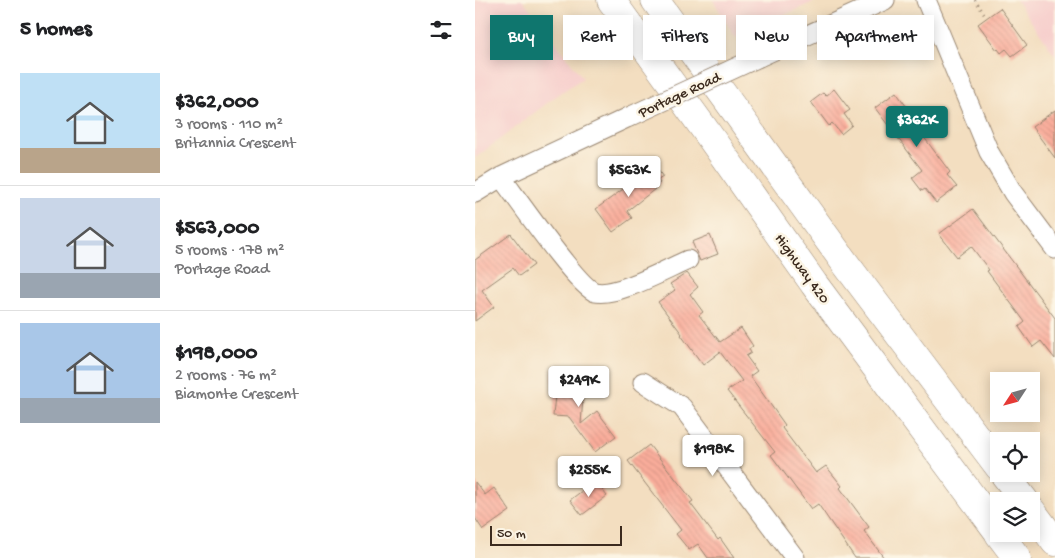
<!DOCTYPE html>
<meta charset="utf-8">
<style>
body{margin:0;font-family:"Gochi Hand",sans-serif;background:#f6f6f6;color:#202124;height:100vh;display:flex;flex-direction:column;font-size:19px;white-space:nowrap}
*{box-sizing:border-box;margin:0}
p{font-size:16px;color:#757577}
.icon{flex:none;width:28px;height:28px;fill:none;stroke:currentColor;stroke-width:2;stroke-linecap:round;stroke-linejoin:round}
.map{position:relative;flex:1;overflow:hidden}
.sheet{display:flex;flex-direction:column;background:#fff;width:475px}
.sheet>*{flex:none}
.banner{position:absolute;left:15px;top:15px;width:475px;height:45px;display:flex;gap:10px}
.needle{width:32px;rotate:234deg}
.controls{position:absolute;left:515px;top:372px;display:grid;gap:10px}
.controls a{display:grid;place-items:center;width:50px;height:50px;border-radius:0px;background:#fff;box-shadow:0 2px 12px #0003;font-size:25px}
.scale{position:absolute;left:15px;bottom:12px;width:132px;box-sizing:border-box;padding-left:5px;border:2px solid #3b2a1e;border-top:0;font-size:14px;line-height:18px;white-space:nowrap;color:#3b2a1e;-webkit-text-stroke:4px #fcf5e5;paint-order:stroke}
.price{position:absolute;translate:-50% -42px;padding:0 11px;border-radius:5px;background:#fff;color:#222;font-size:16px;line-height:32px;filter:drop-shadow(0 1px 2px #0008)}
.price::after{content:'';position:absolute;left:50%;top:30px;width:15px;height:11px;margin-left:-8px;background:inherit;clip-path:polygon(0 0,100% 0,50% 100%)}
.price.active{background:#0f766e;color:#fff}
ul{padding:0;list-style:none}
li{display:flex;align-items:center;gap:15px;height:125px;padding:0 20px}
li+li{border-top:1px solid #e0e0e0}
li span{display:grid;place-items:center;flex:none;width:140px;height:100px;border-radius:0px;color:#555}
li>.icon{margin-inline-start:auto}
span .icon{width:60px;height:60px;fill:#fffc;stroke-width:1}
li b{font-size:21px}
h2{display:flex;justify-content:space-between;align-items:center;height:60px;padding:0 20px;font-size:21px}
.chip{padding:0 18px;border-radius:0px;background:#fff;box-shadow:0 2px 12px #0003;font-size:18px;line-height:45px}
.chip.active{background:#0f766e;color:#fff}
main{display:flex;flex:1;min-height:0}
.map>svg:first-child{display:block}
.built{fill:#f7d0cd}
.building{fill:url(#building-back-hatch)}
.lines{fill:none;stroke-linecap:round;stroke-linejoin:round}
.minor-casing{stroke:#97846f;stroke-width:21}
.highway-casing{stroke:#97846f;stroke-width:29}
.path{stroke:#97846f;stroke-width:3;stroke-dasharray:1 4;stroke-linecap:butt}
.minor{stroke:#fff;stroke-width:19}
.highway{stroke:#fff;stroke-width:28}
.minor-bridge-casing{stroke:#97846f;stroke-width:21;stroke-linecap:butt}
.minor-bridge{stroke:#fff;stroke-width:19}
.labels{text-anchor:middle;stroke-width:5;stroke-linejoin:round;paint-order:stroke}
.street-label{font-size:15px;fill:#3b2a1e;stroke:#fcf5e5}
</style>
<main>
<section class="sheet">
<h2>5 homes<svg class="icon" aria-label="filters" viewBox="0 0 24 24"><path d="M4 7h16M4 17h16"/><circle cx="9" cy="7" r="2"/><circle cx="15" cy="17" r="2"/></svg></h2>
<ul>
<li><span style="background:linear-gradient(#bfe0f5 75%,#b9a48a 0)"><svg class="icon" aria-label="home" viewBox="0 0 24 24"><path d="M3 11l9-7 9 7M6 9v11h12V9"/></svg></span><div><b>$362,000</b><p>3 rooms · 110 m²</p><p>Britannia Crescent</p></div></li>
<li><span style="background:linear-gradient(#c9d6e8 75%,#9aa5b1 0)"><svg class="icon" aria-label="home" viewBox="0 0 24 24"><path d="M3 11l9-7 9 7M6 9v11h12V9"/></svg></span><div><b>$563,000</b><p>5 rooms · 178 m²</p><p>Portage Road</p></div></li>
<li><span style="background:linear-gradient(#a9c7e8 75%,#9aa5b1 0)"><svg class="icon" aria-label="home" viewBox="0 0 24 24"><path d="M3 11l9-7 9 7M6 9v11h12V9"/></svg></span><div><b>$198,000</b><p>2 rooms · 76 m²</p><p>Biamonte Crescent</p></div></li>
</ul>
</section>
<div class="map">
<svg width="580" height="558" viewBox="0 0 580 558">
<defs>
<pattern id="building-back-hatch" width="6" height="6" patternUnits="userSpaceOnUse" patternTransform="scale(1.25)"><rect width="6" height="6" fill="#faad9b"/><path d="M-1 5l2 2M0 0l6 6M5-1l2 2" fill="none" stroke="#d79585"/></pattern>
</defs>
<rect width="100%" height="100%" fill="#fcf5e5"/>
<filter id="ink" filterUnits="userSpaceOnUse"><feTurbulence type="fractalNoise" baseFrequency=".02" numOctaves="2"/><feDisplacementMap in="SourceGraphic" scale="10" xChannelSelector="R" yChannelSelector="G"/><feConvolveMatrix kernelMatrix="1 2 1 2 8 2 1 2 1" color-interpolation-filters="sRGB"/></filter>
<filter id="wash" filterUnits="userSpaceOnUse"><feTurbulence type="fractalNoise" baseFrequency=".0096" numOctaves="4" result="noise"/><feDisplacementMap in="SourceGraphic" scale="20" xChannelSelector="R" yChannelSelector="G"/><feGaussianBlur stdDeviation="1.12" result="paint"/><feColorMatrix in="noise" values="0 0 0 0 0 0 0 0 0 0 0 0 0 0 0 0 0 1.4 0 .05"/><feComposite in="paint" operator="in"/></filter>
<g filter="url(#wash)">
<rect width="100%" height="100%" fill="#f3dec0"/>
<path class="built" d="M0,0H48L108,78L84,94L0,158Z
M238,0H343L260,37Z
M541,0H580V55Z"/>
<g id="blocks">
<path class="building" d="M525,8L552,45L537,56L531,49L526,53L523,49L522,50L503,24Z
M359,89L375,110L369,114L377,125L366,134L357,123L354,126L336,102L348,93L351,96Z
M421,92L442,121L439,124L475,172L472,175L482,187L461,203L450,189L447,191L437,178L447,170L400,108Z
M580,110V158L557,127Z
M173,166L175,170L180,166L188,177L183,180L185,183L179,188L180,189L152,211L157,218L138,232L121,209L155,184L154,182Z
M498,209L580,318V359L566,341L558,347L544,327L550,322L512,271L514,270L496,246L482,257L464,234Z
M36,234L59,265L44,276L38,268L7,290L19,307L0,321V260Z
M235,235L243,254L225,261L217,242Z
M212,273L223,287L215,294L228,312L224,315L245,342L266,328L278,346L274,349L276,353L271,356L282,371L275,376L310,425L307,428L341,473L351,466L367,486L365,488L394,527L389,531L409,558H380L343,504L336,509L296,455L300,452L252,391L267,381L245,352L228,365L206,335L207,334L183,302L200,290L195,284Z
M78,369L107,371L106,384L109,385L106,424L122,411L141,436L120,452L94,417L78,416L81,384H77Z
M174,445L218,501L215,503L243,540L245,538L259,558H233L223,544L214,550L201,534L206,530L153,461Z
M120,481L132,496L107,515L95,500Z
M0,482L10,495L19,488L35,511L8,530L0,518Z"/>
</g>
</g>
<g filter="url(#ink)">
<use href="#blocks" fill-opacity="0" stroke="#97846f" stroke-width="1"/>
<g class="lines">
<g class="minor-casing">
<path id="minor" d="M451,0L514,152L538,193L580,249
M284,57L410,0
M26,177C41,197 103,287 120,292C142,297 192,269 213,260
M0,193L26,177L154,117
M168,382L207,407L320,558"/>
</g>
<g class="highway-casing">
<path id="highway" d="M136,0L228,127L339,284L524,533
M180,0L370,263L524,467
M529,474L550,501
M556,510L580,542
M524,534L542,558"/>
</g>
<path class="path" d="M500,0L511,16"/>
<use href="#minor" class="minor"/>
<use href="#highway" class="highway"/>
<g class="minor-bridge-casing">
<path id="minor-bridge" d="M154,117L284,57"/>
</g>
<use href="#minor-bridge" class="minor-bridge"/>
</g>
</g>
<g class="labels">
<g class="street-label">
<text transform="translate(204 94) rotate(-25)" y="5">Portage Road</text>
<text transform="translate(328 268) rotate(54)" y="5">Highway 420</text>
</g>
</g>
</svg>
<div class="controls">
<a><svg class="needle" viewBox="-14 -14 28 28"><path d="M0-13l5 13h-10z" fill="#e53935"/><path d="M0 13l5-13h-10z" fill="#757577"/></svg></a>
<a><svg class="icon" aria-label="locate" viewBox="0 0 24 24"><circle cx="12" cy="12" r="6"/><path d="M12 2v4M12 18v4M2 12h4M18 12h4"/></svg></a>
<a><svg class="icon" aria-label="layers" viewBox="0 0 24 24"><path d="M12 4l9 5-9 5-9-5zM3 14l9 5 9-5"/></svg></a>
</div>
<div class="scale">50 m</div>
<b class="price active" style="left:442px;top:148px">$362K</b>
<b class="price" style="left:154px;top:198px">$563K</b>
<b class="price" style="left:104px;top:408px">$249K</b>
<b class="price" style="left:238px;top:477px">$198K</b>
<b class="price" style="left:114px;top:498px">$255K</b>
<div class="banner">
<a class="chip active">Buy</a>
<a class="chip">Rent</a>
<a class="chip">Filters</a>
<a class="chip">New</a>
<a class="chip">Apartment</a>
</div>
</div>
</main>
